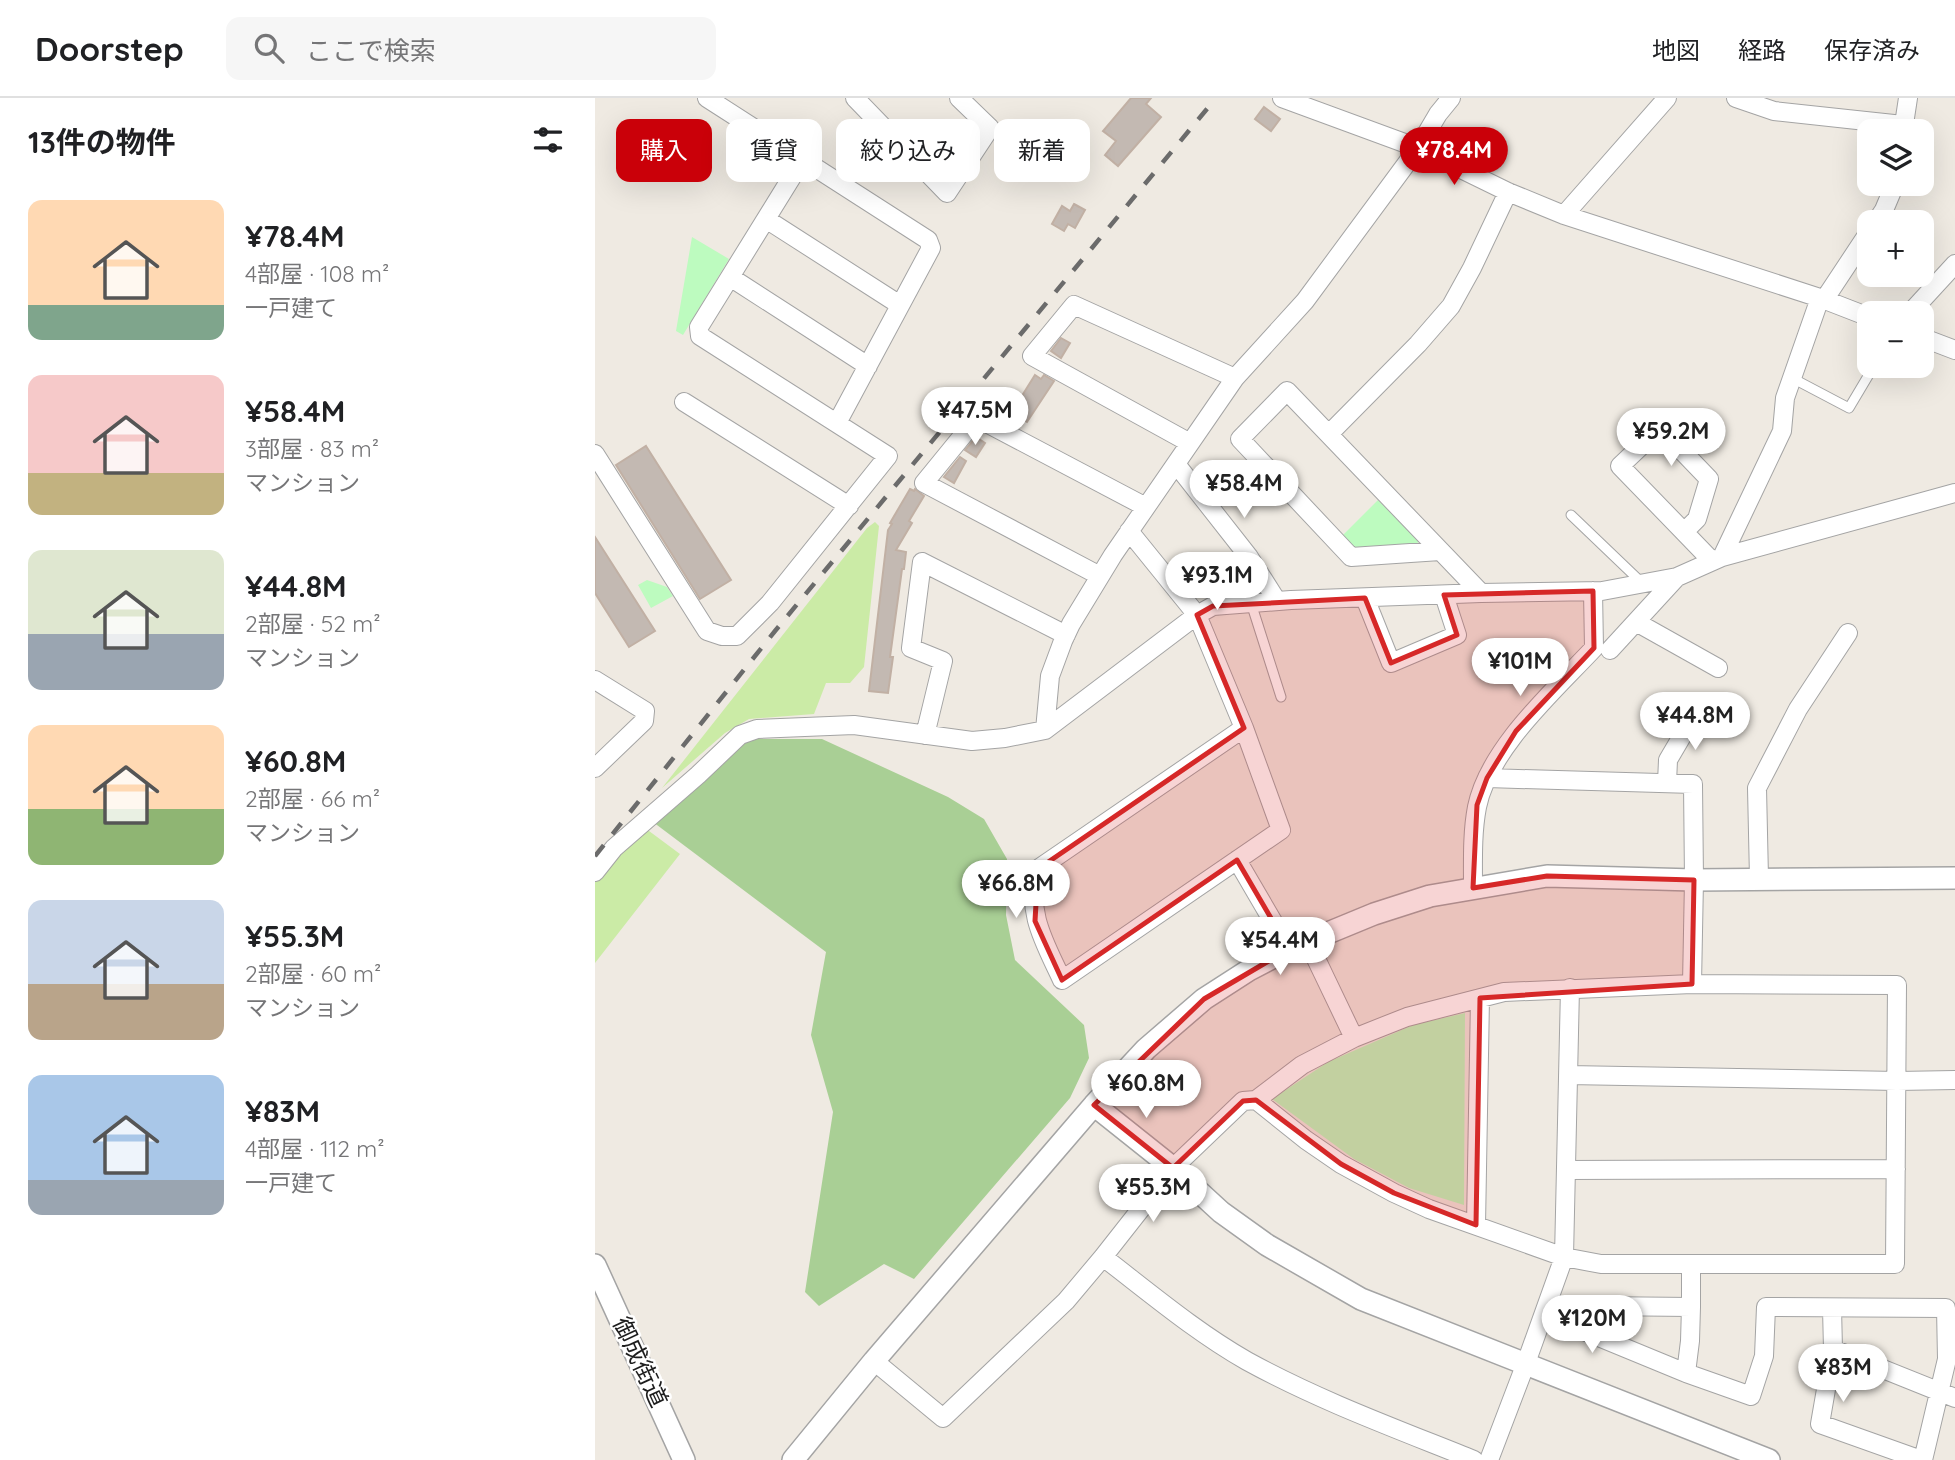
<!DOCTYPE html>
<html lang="ja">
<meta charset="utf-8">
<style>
body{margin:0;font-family:Quicksand,"Noto Sans JP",sans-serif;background:#f6f6f6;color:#202124;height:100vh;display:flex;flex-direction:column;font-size:26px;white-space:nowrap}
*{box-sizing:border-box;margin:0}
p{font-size:23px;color:#757577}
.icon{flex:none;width:38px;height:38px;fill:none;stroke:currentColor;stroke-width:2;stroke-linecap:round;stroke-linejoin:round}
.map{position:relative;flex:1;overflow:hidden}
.drawer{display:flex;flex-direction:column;background:#fff;width:595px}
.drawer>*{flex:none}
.guide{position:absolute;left:21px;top:21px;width:665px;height:63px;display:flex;gap:14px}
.fabs{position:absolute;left:1262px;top:21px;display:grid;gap:14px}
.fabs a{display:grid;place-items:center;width:77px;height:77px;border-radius:14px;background:#fff;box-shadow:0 7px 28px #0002;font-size:35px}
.price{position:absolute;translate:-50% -60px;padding:0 16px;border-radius:24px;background:#fff;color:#222;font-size:23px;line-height:46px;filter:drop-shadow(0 2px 4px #0008)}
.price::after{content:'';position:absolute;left:50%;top:42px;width:21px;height:16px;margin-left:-10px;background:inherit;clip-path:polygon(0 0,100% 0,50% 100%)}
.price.on{background:#ca0009;color:#fff}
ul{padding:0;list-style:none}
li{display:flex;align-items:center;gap:21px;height:175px;padding:0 28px}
li span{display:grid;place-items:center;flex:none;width:196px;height:140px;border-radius:14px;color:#555}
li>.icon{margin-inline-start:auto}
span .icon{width:84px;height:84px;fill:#fffc;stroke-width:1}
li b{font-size:30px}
h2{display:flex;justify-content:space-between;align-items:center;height:84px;padding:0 28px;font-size:30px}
.tag{padding:0 24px;border-radius:14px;background:#fff;box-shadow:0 7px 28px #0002;font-size:24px;line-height:63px}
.tag.on{background:#ca0009;color:#fff}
header{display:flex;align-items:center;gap:42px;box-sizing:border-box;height:98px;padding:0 35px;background:#fff;border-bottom:2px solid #e0e0e0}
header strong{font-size:33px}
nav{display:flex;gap:38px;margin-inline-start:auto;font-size:24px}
.search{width:490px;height:63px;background:#f6f6f6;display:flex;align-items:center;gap:18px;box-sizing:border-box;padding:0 24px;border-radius:14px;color:#757577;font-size:26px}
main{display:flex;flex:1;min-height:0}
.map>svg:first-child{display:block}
.grass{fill:#cbeba6}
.forest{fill:#a9cf95}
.park{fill:#bdfbbf}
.building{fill:#c3b9b2;stroke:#c1b0a4;stroke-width:2}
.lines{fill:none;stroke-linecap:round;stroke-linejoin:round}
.service-casing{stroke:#a4a4a4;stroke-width:11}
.minor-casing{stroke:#a4a4a4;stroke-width:20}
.tertiary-casing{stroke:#a4a4a4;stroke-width:24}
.service{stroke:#fff;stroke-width:9}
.minor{stroke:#fff;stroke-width:18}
.tertiary{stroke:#fff;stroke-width:21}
.rail{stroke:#6b6b6b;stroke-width:4.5;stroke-dasharray:14 14;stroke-linecap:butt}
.marked{fill:#d62828;fill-opacity:0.2;stroke:#d62828;stroke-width:5;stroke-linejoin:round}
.labels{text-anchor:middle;stroke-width:5;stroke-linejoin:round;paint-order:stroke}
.street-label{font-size:24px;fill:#1d1d1d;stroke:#fff}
</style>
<header>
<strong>Doorstep</strong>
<div class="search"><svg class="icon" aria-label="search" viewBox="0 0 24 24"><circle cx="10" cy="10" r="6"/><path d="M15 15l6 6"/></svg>ここで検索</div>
<nav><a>地図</a><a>経路</a><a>保存済み</a></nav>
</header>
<main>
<section class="drawer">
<h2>13件の物件<svg class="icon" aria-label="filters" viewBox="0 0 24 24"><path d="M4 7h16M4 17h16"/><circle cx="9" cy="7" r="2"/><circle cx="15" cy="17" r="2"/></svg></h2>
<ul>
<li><span style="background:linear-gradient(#ffd9b3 75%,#7fa58c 0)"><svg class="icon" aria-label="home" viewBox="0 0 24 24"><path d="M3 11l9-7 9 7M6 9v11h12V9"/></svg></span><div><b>¥78.4M</b><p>4部屋 · 108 m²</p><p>一戸建て</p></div></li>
<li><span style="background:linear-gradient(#f6c9c9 70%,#c2b280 0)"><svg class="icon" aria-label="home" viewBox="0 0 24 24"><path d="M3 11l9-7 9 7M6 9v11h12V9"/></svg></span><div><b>¥58.4M</b><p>3部屋 · 83 m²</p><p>マンション</p></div></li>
<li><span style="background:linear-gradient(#dfe7d0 60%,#9aa5b1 0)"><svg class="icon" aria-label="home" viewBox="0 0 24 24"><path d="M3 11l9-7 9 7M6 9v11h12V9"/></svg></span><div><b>¥44.8M</b><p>2部屋 · 52 m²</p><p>マンション</p></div></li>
<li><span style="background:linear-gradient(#ffd9b3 60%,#8fb573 0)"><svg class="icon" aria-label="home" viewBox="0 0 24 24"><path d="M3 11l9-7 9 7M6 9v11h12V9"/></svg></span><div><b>¥60.8M</b><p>2部屋 · 66 m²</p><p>マンション</p></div></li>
<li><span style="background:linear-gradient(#c9d6e8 60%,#b9a48a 0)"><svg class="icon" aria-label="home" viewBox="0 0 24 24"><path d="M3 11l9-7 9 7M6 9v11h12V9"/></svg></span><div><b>¥55.3M</b><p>2部屋 · 60 m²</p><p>マンション</p></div></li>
<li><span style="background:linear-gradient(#a9c7e8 75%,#9aa5b1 0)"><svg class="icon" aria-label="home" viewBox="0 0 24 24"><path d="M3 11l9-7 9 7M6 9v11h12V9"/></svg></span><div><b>¥83M</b><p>4部屋 · 112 m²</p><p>一戸建て</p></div></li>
</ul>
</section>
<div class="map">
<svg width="1360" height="1362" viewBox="0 0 1360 1362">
<rect width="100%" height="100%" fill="#efeae2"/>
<path class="grass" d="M280,424L284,428L269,569L255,585H231L219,616L154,621L130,635L67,690L272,430Z
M50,730L85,756L0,865V780Z"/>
<path class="forest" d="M148,641H227L353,699L389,721L412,761L411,817L420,862L489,927L494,960L475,1000L319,1181L289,1166L224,1208L210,1194L238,1014L216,937L231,854L58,724Z"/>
<path class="park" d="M97,139L134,161L88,237L81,233Z
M783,402L824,443L816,453L762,455L743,442Z
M52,482L72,489L78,498L56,510L43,487Z
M870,915L869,1107L814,1090L759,1061L677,1001L733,964L818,927Z"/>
<path class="building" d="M536,0H556L551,6L566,19L523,68L510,57L521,43L508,33Z
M669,9L685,21L676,33L660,21Z
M479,106L490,112L480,130L473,126L469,133L457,126L467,108L475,113Z
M466,240L475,245L466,260L456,253Z
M440,277L446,281L449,277L459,283L432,324L419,316L422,311L420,309Z
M381,339L390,345L381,359L370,352Z
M51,348L136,482L105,501L21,367Z
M365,359L371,363L359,385L349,379Z
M315,391L319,393L320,391L329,398L314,423L317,425L301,452L311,454L309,471H307L295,559H298L293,595L274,593L293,432L297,426L295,425Z
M0,439L60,533L34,549L0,495Z"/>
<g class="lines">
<g class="service-casing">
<path id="service" d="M1197,280L1254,310L1279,268
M976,417L1046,484
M656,505L686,599"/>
</g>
<g class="minor-casing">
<path id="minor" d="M112,0L333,142L336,150L242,325
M260,0L352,95L395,30L364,0
M687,0L823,50L913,94L969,117L1225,200L1274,219
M1141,0L1179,13L1308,27
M1308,33L1313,0
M969,117L1072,0
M171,121L305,207
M1281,124L1289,112L1300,86
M135,179L273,268
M1229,202L1274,134
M1315,215L1360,166
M1326,239L1360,252
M89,304L254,408
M734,336L823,246L856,208L877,170L913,94
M595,345L437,258L479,207L640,280
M0,356L112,533L127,538H142L175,505L293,358L105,238L104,229L208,61
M581,366L654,459L682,503
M534,433L602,517L649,630L686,732L467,882C450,845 430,814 443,771L649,630
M1089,434L1025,368L1065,330L1114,381L1102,421L1089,434L1117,463
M845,453L756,459L645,341L692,293L886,495
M1127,459L1187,333L1190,300L1225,200
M505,478L329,385L382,320L551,409
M770,500L796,565L862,537L849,497
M1041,524L1123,570
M1015,552L1082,479
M0,582L50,613L49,623L0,670
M450,632L455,578L468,543L476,526L518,457L640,280L710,203L823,50L843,16L856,0
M330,637L348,563L316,550L327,464L471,537
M892,680L1098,686L1099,782L1097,886
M1072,685L1073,662L1100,616
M642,762L694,851
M0,774L19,750L103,677L145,637L162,631L259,627L377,643L410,640L450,632L602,517L618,508L696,502L886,495L1007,493L1082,479L1127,459L1360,395
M1164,780L1162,690L1203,611L1253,535
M878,790C878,763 877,735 882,709C894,650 959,593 999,550L998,493
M713,844L759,940
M973,977L1302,983L1360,982
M971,1072L1301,1071
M881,1127L885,900
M508,1159C555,1195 601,1234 652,1263C725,1303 802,1331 879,1362
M1096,1166V1209L1001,1208L989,1233L1091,1275L1095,1243L1096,1209
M1237,1210L1238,1251L1225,1326L1326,1362
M1238,1251L1360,1300
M279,1263L348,1320L471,1203L508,1159L578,1070L648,1003L661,1002L707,967L759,940L812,919L909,894L1097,886L1302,887L1300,1166H1006L969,1159L834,1111L799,1095L746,1066L711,1042L661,1002
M1091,1275L1156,1298L1169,1258L1171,1209L1351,1210L1352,1261L1328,1362
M894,1362L931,1265L969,1159L975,890"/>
</g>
<g class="tertiary-casing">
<path id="tertiary" d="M499,1007L578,1070L626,1114L672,1147L766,1201L1174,1362
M0,1167L89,1362
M198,1362L279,1263L499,1007L551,951L609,901L654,872L694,851L779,816L835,798L952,778L1099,782L1360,780"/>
</g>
<use href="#service" class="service"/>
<use href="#minor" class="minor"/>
<use href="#tertiary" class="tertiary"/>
<path class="rail" d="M0,758L180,533L621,0"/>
</g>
<path class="marked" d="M998,493L999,550L921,633L892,680L882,707L878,790L952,778L1099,782L1097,886L885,900L881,1127L799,1095L746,1066L661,1002L648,1003L578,1070L499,1007L609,901L694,851L642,762L467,882L440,823L443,771L649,630L602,517L618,508L770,500L796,565L862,537L849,497Z"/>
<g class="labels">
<g class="street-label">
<text transform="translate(45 1264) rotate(65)" y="8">御成街道</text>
</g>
</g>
</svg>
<div class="fabs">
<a><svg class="icon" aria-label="layers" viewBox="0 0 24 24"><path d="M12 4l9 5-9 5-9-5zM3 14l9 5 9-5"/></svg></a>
<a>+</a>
<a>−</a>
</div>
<b class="price on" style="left:859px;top:89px">¥78.4M</b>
<b class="price" style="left:380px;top:349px">¥47.5M</b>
<b class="price" style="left:1076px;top:370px">¥59.2M</b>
<b class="price" style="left:649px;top:422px">¥58.4M</b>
<b class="price" style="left:622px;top:514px">¥93.1M</b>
<b class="price" style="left:925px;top:600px">¥101M</b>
<b class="price" style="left:1100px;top:654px">¥44.8M</b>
<b class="price" style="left:421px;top:822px">¥66.8M</b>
<b class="price" style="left:685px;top:879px">¥54.4M</b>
<b class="price" style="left:551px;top:1022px">¥60.8M</b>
<b class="price" style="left:558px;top:1126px">¥55.3M</b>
<b class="price" style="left:997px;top:1257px">¥120M</b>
<b class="price" style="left:1248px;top:1306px">¥83M</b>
<div class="guide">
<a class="tag on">購入</a>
<a class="tag">賃貸</a>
<a class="tag">絞り込み</a>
<a class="tag">新着</a>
</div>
</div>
</main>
